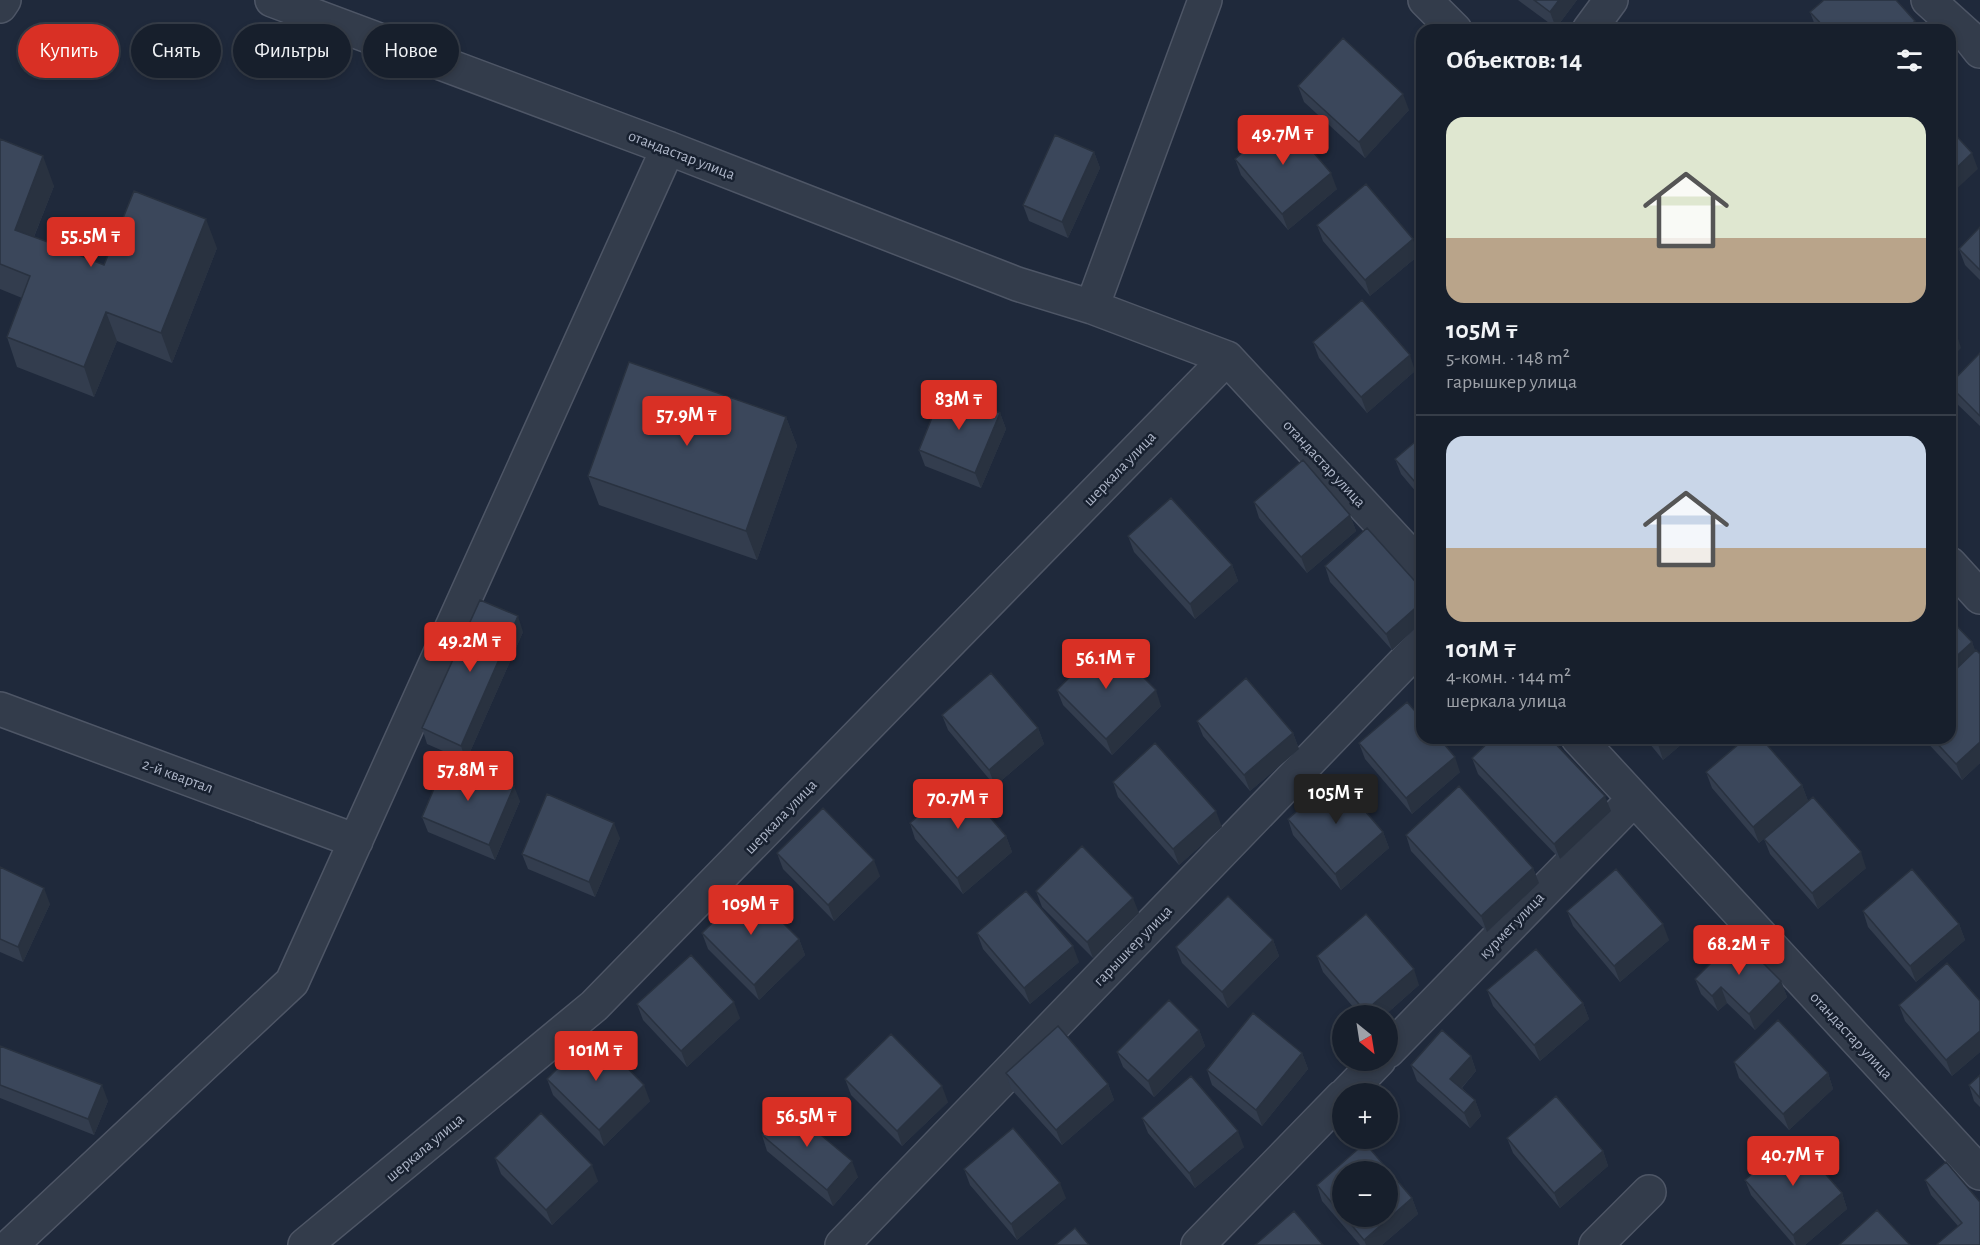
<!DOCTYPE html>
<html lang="ru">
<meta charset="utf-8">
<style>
body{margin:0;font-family:"Alegreya Sans",sans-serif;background:#202734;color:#f1f3f6;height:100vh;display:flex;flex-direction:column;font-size:22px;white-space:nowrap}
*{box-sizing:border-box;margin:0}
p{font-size:20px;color:#9ea2a9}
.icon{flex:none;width:33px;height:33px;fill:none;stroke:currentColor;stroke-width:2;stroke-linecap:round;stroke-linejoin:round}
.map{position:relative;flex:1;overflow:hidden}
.drawer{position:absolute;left:1416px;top:24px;width:540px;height:720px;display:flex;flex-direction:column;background:#171f2c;border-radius:18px;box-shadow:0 3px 9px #0003,0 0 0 2px #363d48}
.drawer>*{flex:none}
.guide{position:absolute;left:18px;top:24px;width:570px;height:54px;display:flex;gap:12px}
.needle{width:39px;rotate:150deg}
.buttons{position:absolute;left:1332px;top:1005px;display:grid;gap:12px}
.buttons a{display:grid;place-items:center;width:66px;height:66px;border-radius:50%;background:#171f2c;box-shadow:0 3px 9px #0003,0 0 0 2px #363d48;font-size:30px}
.price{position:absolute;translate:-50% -51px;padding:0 14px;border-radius:6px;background:#d93025;color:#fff;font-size:20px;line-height:39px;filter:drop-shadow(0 2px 3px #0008)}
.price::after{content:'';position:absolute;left:50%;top:36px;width:18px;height:14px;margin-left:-9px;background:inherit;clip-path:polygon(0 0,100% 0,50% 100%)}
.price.current{background:#222;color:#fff}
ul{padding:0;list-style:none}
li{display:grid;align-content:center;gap:12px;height:318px;padding:0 30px}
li+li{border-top:2px solid #363d48}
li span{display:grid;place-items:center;height:186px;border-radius:18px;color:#555}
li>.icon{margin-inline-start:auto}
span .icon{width:108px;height:108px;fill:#fffc;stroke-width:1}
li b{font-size:26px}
h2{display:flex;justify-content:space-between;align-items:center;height:72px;padding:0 30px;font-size:26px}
.pill{padding:0 21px;border-radius:27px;background:#171f2c;box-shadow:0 3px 9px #0003,0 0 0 2px #363d48;font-size:21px;line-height:54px}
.pill.current{background:#d93025;color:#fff}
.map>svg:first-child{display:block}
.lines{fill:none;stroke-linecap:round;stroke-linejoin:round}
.minor-casing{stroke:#4e5666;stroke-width:36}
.minor{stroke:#333c4b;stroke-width:33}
.wall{fill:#333d4e;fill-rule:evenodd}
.shaded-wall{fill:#293240}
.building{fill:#3b475b;stroke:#293240;stroke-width:1.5}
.labels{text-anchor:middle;stroke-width:5;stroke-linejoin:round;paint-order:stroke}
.street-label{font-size:16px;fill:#aeb6c8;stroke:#182130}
</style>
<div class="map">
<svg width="1980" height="1245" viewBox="0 0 1980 1245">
<rect width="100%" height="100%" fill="#1f293b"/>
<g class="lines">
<g class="minor-casing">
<path id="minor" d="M272,0L668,148L1017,284L1092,307
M1205,0L1092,307L1227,358L1422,568
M1425,0L1455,30
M1928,0L1969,37L1980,51
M0,6L4,0
M1589,30L1611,0
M1950,564L1980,597
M0,709L356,841
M1578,738L1980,1173
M1388,1051L1634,799
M1346,1094L1379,1060
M11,1245L292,982L668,148
M305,1245L594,1006L1227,358
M842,1245L1422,644
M1198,1245L1342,1097
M1596,1245L1649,1192"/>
</g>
<use href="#minor" class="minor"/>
</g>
<path class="wall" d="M1518,0H1577L1556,28Z
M1810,12L1915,21L1918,30H1818L1816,28Z
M1298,86L1409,110L1365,158L1304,102Z
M0,139L54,186L34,237L104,265L217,248L172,363L117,341L94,397L17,367L7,337L22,298L0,289Z
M1094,152L1100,168L1068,238L1029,221L1023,205Z
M1235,159L1337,189L1288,230L1241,175Z
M1317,225L1419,255L1370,296L1323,241Z
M1980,227V280L1965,265L1959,249Z
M1313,342L1415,371L1367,413L1319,358Z
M1980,353V426L1954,401L1950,389V384Z
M1000,413L1006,429L981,488L925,466L919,450Z
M786,417L797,446L757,560L599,505L588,476Z
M1422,436V499L1401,474L1395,459Z
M1254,502L1350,515L1356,531L1307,573L1259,518Z
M1128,536L1232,565L1238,581L1195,619L1134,552Z
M1325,566L1422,589V622L1392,650L1330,582Z
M523,632L466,761L427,744L422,728Z
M1972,642L1975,651L1980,654V763L1962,780L1923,738H1950Z
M1057,690L1161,706L1112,755L1063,705Z
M942,715L1038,728L1044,744L995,786L948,730Z
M1197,721L1293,733L1299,749L1250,791L1203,736Z
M1645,738H1689L1663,760Z
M1359,743L1460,772L1412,814L1365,759Z
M1472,758L1611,811L1560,859L1478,774Z
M1706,772L1802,785L1808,801L1759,843L1712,788Z
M1113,782L1222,827L1179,865L1118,797Z
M520,801L495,860L428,832L422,817Z
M1288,819L1383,832L1389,848L1341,890L1293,835Z
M910,823L1006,836L1012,852L963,894L915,839Z
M1406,835L1533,868L1539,883L1487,932L1411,851Z
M620,838L595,897L528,869L522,854Z
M1764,839L1866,868L1818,909L1770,854Z
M777,853L880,876L834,921L783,869Z
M0,867L50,904L23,962L0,952Z
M1036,891L1139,913L1093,958L1042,907Z
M1567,911L1669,940L1620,982L1573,926Z
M1863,911L1959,924L1965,940L1916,982L1868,927Z
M702,933L799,939L805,955L759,1000L708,949Z
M977,933L1079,962L1030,1004L983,949Z
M1273,940L1279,956L1228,1008L1182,963L1176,947Z
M1317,956L1419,985L1384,1016H1361L1323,972Z
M1695,979L1781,981L1787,997L1755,1030L1727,1003L1718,1011L1701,994Z
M1487,990L1583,1003L1589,1019L1540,1061L1493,1006Z
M1980,1001V1052L1952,1076L1905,1021L1899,1005Z
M637,1004L740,1018L687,1067L643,1020Z
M1199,1030L1205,1046L1154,1097L1123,1067L1117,1052Z
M0,1046L108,1101L94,1135L0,1098Z
M1302,1053L1308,1069L1262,1126L1212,1085L1207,1070Z
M1471,1056L1476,1071L1462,1088L1475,1100L1481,1116L1470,1128L1417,1081L1411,1065Z
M1734,1062L1828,1073L1833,1089L1789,1130L1739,1078Z
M1006,1073L1108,1084L1114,1100L1062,1145L1011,1089Z
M1980,1075V1107L1974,1101L1969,1085Z
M547,1079L650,1101L604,1146L553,1095Z
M845,1079L948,1102L902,1146L851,1095Z
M1142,1118L1244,1147L1195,1188L1148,1133Z
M762,1135L858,1177L833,1206L767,1151Z
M1507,1138L1603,1151L1608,1166L1560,1208L1513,1153Z
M1365,1143L1412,1198L1418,1214L1382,1245H1360L1322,1201L1317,1185ZM1342,1172H1388V1216H1342Z
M495,1158L598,1181L552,1225L501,1174Z
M964,1169L1066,1198L1017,1240L970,1185Z
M1745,1180L1842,1193L1847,1209L1805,1245H1794L1751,1195Z
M1925,1180L1980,1202V1245H1938L1937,1244L1958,1226L1931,1195Z"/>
<path class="shaded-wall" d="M1559,0H1577L1556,28L1550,12Z
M1915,21L1918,30H1905Z
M1403,94L1409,110L1365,158L1359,142Z
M1094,152L1100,168L1068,238L1062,222Z
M1972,153L1978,169L1950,195V174Z
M43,156L54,186L25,259L15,230Z
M1331,173L1337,189L1288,230L1282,214Z
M206,219L217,248L172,363L161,333Z
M1413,239L1419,255L1370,296L1365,280Z
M106,312L117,341L94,397L84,367Z
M1956,332L1961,348L1950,359V338Z
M1410,355L1415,371L1367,413L1361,397Z
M1000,413L1006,429L981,488L975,473Z
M786,417L797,446L757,560L746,531Z
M1350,515L1356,531L1307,573L1301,557Z
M1232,565L1238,581L1195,619L1190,604Z
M1422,602V622L1392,650L1386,634Z
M518,616L523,632L466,761L461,746Z
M1972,642L1978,658L1950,683V662Z
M1156,690L1161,706L1112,755L1106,739Z
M1038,728L1044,744L995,786L989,770Z
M1293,733L1299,749L1250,791L1244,775Z
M1665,738H1689L1663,760L1658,744Z
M1980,742V763L1962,780L1956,764Z
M1455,757L1460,772L1412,814L1406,798Z
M1802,785L1808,801L1759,843L1753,827Z
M514,786L520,801L495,860L489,845Z
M1605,796L1611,811L1560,859L1554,844Z
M1216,811L1222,827L1179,865L1173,849Z
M614,823L620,838L595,897L589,882Z
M1383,832L1389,848L1341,890L1335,874Z
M1006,836L1012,852L963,894L957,878Z
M1861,852L1866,868L1818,909L1812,893Z
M874,860L880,876L834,921L828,905Z
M1533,868L1539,883L1487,932L1481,916Z
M44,888L50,904L23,962L18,947Z
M1133,898L1139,913L1093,958L1087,942Z
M1663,924L1669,940L1620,982L1614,966Z
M1959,924L1965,940L1916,982L1910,966Z
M799,939L805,955L759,1000L754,985Z
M1273,940L1279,956L1228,1008L1222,992Z
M1073,946L1079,962L1030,1004L1024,988Z
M1414,969L1419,985L1384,1016H1366L1365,1011Z
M1781,981L1787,997L1755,1030L1749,1014Z
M1721,987L1727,1003L1718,1011L1712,996Z
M734,1002L740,1018L687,1067L681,1051Z
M1583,1003L1589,1019L1540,1061L1534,1045Z
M1199,1030L1205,1046L1154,1097L1148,1081Z
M1980,1031V1052L1952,1076L1946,1060Z
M1302,1053L1308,1069L1262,1126L1256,1110Z
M1471,1056L1476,1071L1456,1094L1450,1079Z
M1828,1073L1833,1089L1789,1130L1783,1114Z
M1108,1084L1114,1100L1062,1145L1056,1130Z
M102,1085L108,1101L94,1135L88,1119Z
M644,1085L650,1101L604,1146L599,1130Z
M942,1086L948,1102L902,1146L897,1131Z
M1475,1100L1481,1116L1470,1128L1464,1113Z
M1238,1131L1244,1147L1195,1188L1189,1173Z
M1603,1151L1608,1166L1560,1208L1554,1193Z
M852,1161L858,1177L833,1206L827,1190Z
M592,1165L598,1181L552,1225L546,1210Z
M1060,1183L1066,1198L1017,1240L1011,1224Z
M1842,1193L1847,1209L1805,1245H1796L1793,1235Z
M1412,1198L1418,1214L1382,1245H1366L1364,1240Z"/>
<path class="building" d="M1534,0H1559L1550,12Z
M1824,0H1896L1915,21L1905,30H1827L1810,12Z
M1343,38L1403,94L1359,142L1298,86Z
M1284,118L1331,173L1282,214L1235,159Z
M1950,129L1972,153L1950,174Z
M1055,135L1094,152L1062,222L1023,205Z
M0,139L43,156L15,230L67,249L66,250L104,265L134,191L206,219L161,333L106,312L84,367L7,337L30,276L0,264Z
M1366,184L1413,239L1365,280L1317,225Z
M1980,227V270L1959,249Z
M1362,300L1410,355L1361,397L1313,342Z
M1950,326L1956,332L1950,338Z
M1980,353V416L1950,386V384Z
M629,362L786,417L746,531L588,476Z
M943,390L1000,413L975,473L919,450Z
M1422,436V490L1395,459Z
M1303,460L1350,515L1301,557L1254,502Z
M1171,498L1232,565L1190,604L1128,536Z
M1367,528L1422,589V602L1386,634L1325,566Z
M480,600L518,616L461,746L422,728Z
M1950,619L1972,642L1950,662Z
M1106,640L1156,690L1106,739L1057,690Z
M1976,650L1980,654V742L1956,764L1932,738H1950V675Z
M991,673L1038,728L989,770L942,715Z
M1246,678L1293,733L1244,775L1197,721Z
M1407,702L1422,719V738H1439L1455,757L1406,798L1359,743Z
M1493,738H1550L1605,796L1554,844L1472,758Z
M1652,738H1665L1658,744Z
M1746,738H1761L1802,785L1753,827L1706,772Z
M1155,743L1216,811L1173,849L1113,782Z
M447,758L514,786L489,845L422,817Z
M1336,777L1383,832L1335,874L1288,819Z
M959,781L1006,836L957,878L910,823Z
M1459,786L1533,868L1481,916L1406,835Z
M547,794L614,823L589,882L522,854Z
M1813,797L1861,852L1812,893L1764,839Z
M823,808L874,860L828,905L777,853Z
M1082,846L1133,898L1087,942L1036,891Z
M0,867L44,888L18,947L0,939Z
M1616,869L1663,924L1614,966L1567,911Z
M1912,869L1959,924L1910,966L1863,911Z
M748,888L799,939L754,985L702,933Z
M1026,891L1073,946L1024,988L977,933Z
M1228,896L1273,940L1222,992L1176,947Z
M1366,914L1414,969L1365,1011L1317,956Z
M1737,937L1781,981L1749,1014L1721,987L1712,996L1695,979Z
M1536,949L1583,1003L1534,1045L1487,990Z
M691,955L734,1002L681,1051L637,1004Z
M1947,963L1980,1001V1031L1946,1060L1899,1005Z
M1169,1000L1199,1030L1148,1081L1117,1052Z
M1253,1013L1302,1053L1256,1110L1207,1070Z
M1778,1020L1828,1073L1783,1114L1734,1062Z
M1058,1026L1108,1084L1056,1130L1006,1073Z
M1442,1030L1471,1056L1450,1079L1475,1100L1464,1113L1411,1065Z
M593,1033L644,1085L599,1130L547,1079Z
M891,1034L942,1086L897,1131L845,1079Z
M0,1046L102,1085L88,1119L0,1085Z
M1980,1075V1098L1969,1085Z
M1191,1076L1238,1131L1189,1173L1142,1118Z
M1556,1096L1603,1151L1554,1193L1507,1138Z
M786,1106L852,1161L827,1190L762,1135Z
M541,1113L592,1165L546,1210L495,1158Z
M1013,1128L1060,1183L1011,1224L964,1169Z
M1794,1138L1842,1193L1793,1235L1745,1180Z
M1365,1143L1412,1198L1364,1240L1344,1216H1388V1172H1342V1215L1317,1185Z
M1946,1162L1980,1202V1245H1939L1937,1244L1962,1223L1925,1180Z
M1877,1210L1910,1245H1839Z
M1294,1211L1323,1245H1255Z
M1075,1228L1089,1245H1055Z"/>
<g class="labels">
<g class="street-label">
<text transform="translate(682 154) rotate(21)" y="6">отандастар улица</text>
<text transform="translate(1325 463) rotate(47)" y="6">отандастар улица</text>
<text transform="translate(1119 468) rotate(-46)" y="6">шеркала улица</text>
<text transform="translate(178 775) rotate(20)" y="6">2-й квартал</text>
<text transform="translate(780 816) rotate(-46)" y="6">шеркала улица</text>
<text transform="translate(1511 925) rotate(-46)" y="6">курмет улица</text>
<text transform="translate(1132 945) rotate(-46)" y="6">гарышкер улица</text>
<text transform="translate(1852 1035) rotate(47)" y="6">отандастар улица</text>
<text transform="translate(424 1147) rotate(-40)" y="6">шеркала улица</text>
</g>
</g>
</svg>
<div class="buttons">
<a><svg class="needle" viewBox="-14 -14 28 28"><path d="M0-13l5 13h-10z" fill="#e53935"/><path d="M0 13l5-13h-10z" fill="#9ea2a9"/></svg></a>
<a>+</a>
<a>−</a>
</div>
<b class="price" style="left:1283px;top:166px">49.7M ₸</b>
<b class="price" style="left:91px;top:268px">55.5M ₸</b>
<b class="price" style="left:959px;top:431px">83M ₸</b>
<b class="price" style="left:687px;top:447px">57.9M ₸</b>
<b class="price" style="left:470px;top:673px">49.2M ₸</b>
<b class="price" style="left:1106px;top:690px">56.1M ₸</b>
<b class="price" style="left:468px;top:802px">57.8M ₸</b>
<b class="price current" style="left:1336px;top:825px">105M ₸</b>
<b class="price" style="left:958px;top:830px">70.7M ₸</b>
<b class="price" style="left:751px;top:936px">109M ₸</b>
<b class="price" style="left:1739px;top:976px">68.2M ₸</b>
<b class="price" style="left:596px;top:1082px">101M ₸</b>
<b class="price" style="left:807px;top:1148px">56.5M ₸</b>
<b class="price" style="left:1793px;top:1187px">40.7M ₸</b>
<div class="guide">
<a class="pill current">Купить</a>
<a class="pill">Снять</a>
<a class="pill">Фильтры</a>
<a class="pill">Новое</a>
</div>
<section class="drawer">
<h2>Объектов: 14<svg class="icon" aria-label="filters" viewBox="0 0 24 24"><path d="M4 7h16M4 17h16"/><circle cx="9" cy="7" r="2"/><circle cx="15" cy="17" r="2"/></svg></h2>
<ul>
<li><span style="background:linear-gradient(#dfe7d0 65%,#b9a48a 0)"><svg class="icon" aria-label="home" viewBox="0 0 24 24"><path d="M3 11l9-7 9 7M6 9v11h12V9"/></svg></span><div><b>105M ₸</b><p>5-комн. · 148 m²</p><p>гарышкер улица</p></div></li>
<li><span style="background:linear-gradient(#c9d6e8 60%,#b9a48a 0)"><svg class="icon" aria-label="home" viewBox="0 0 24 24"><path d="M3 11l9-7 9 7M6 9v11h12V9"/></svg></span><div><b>101M ₸</b><p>4-комн. · 144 m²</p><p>шеркала улица</p></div></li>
</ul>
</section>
</div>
